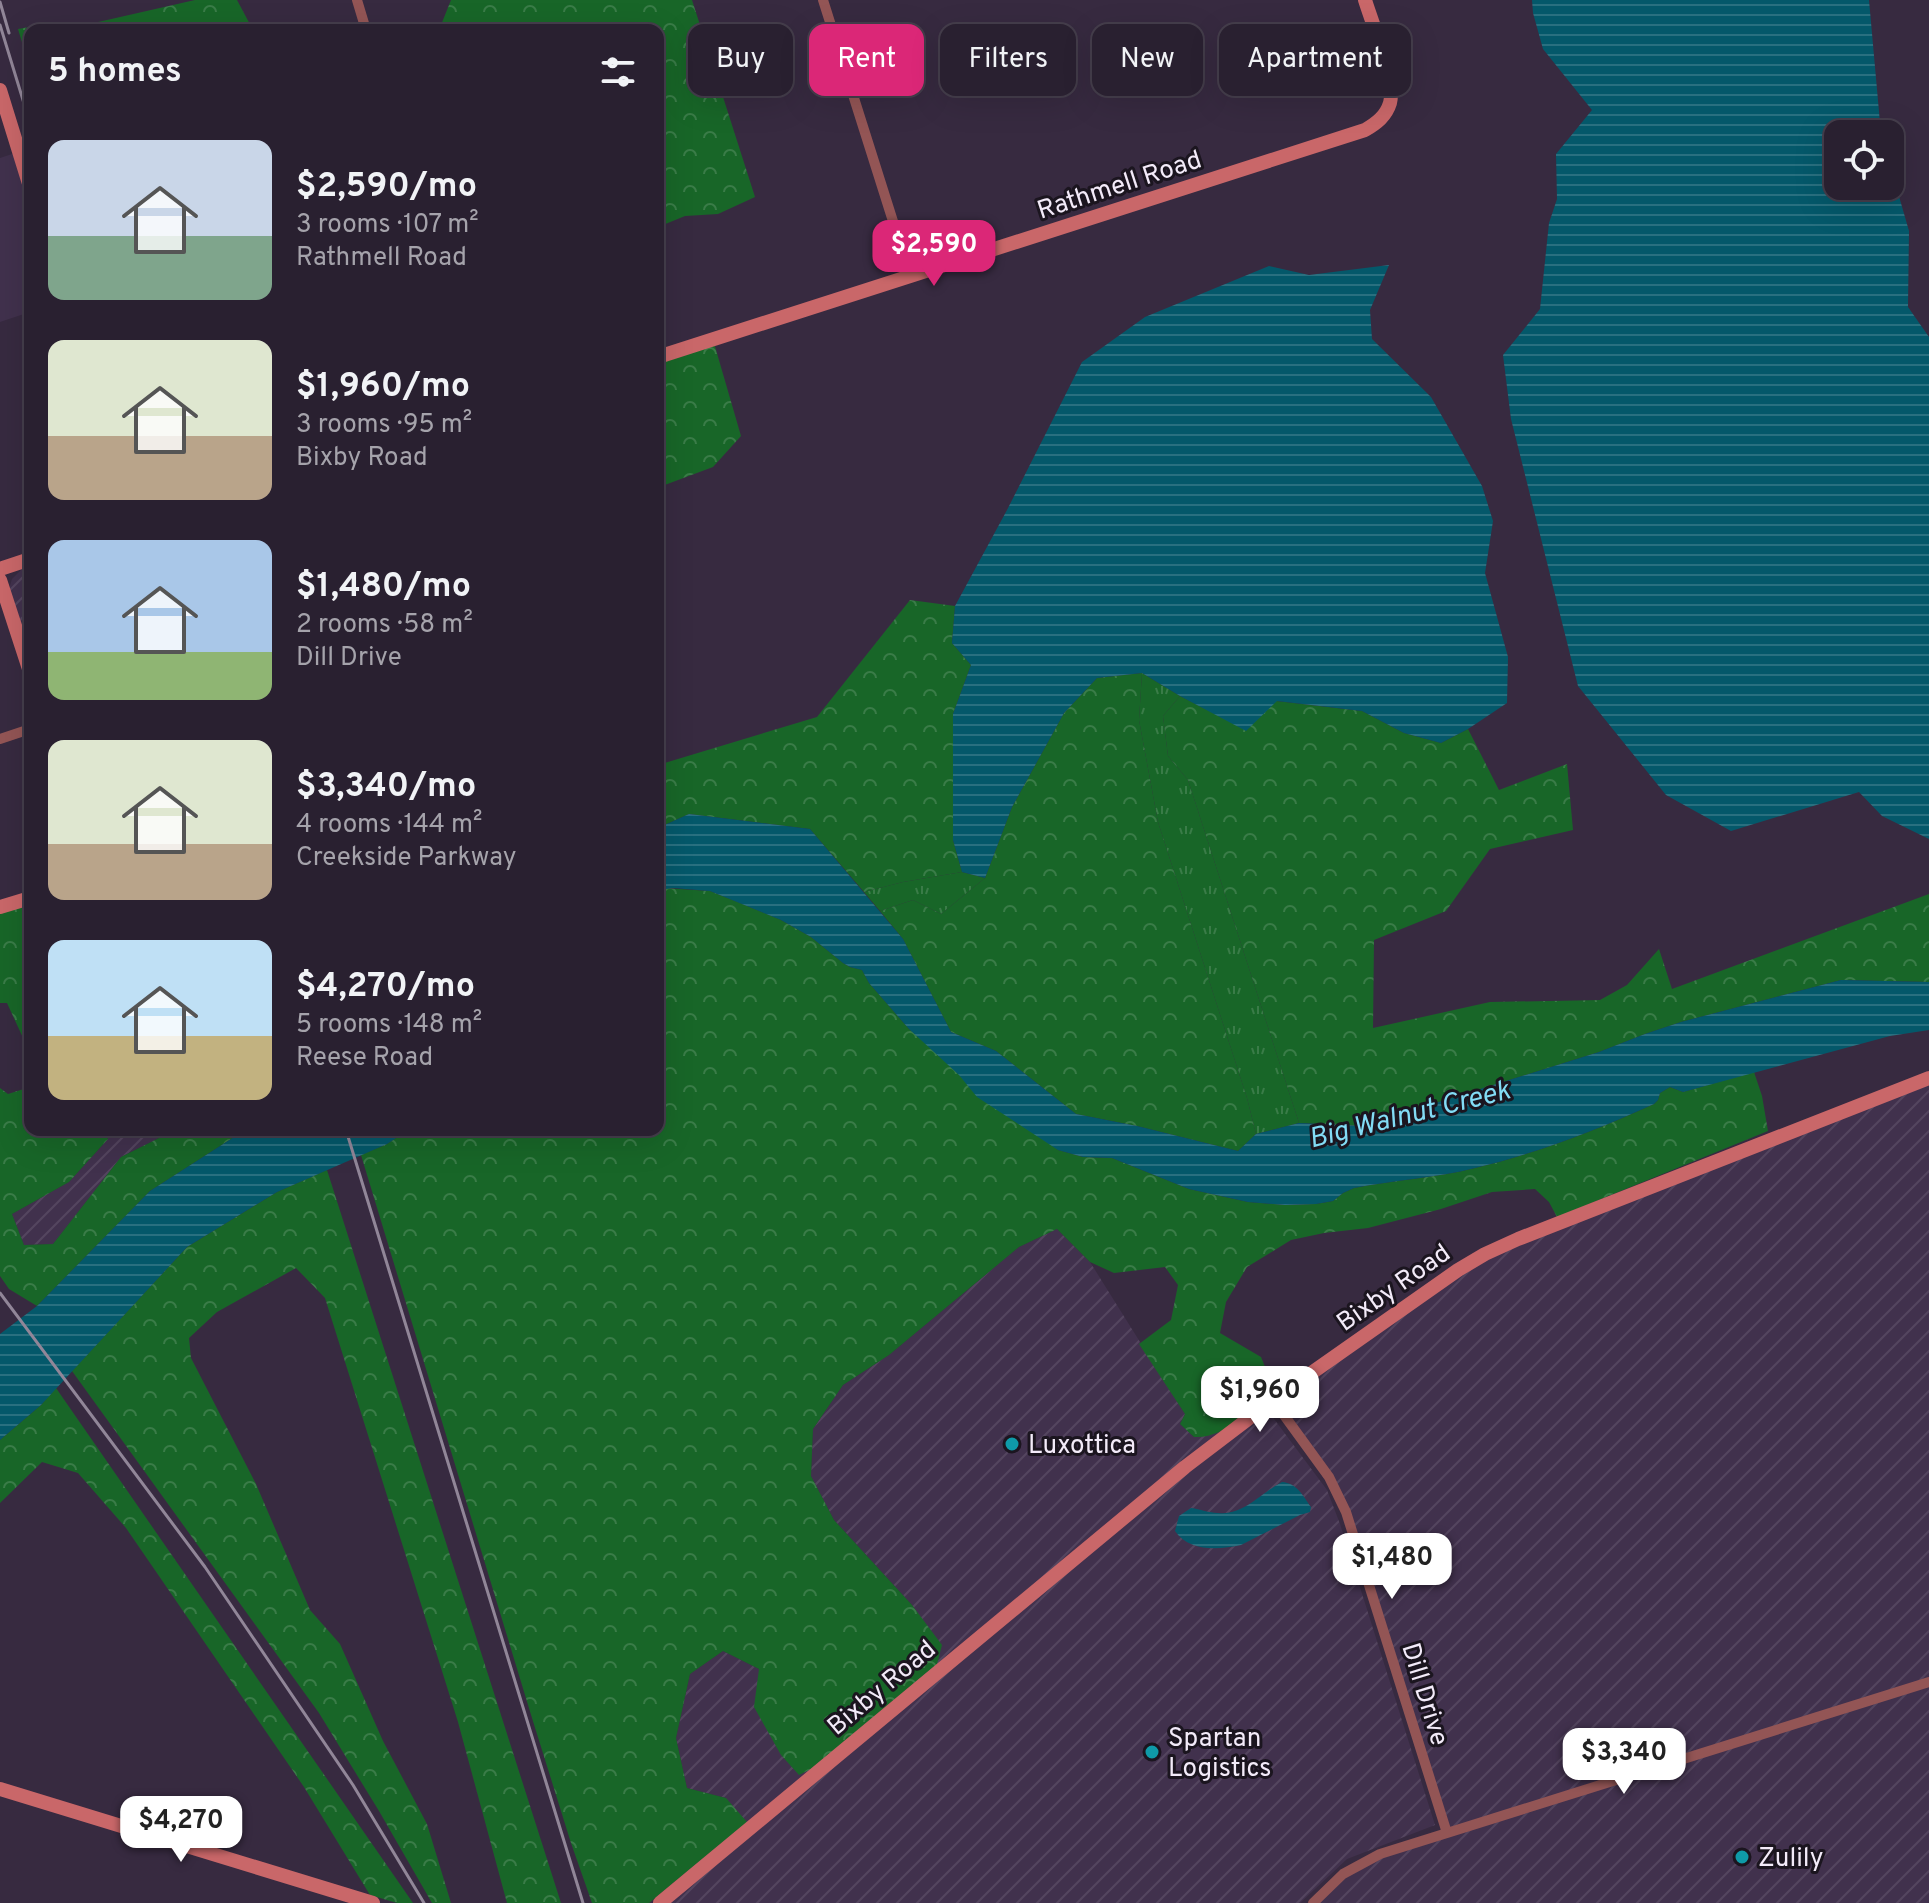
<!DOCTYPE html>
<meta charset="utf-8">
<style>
body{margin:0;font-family:Overpass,sans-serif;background:#352d3c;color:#f1f3f6;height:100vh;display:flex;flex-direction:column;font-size:30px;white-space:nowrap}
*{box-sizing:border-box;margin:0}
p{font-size:26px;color:#a5a3ab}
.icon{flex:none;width:44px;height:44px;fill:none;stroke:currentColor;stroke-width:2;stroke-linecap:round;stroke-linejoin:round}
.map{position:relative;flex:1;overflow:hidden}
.drawer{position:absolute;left:24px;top:24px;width:640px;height:1112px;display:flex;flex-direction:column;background:#292030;border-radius:16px;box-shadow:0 8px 32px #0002,0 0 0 2px #453e4c}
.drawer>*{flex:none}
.guide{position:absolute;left:688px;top:24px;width:760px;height:72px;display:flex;gap:16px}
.tools{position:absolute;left:1824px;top:120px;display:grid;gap:16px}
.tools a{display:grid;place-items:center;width:80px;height:80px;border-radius:16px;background:#292030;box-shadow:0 8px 32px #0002,0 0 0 2px #453e4c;font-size:40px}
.price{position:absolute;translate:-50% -68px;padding:0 18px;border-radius:16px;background:#fff;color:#222;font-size:26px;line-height:52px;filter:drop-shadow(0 2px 4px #0008)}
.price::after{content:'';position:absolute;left:50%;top:48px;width:24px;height:18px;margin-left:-12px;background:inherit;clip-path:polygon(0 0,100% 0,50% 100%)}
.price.selected{background:#db2777;color:#fff}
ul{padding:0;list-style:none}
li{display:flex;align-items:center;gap:24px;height:200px;padding:0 24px}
li span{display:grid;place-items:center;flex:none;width:224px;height:160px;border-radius:16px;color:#555}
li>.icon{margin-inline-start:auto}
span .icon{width:96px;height:96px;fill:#fffc;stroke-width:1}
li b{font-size:34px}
h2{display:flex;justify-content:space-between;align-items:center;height:96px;padding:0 24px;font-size:34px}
.chip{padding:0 28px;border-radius:16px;background:#292030;box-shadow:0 8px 32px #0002,0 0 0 2px #453e4c;font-size:28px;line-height:72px}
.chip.selected{background:#db2777;color:#fff}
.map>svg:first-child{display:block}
.built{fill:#41314d}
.industrial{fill:url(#industrial-furrows)}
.grass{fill:url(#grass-tufts)}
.forest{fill:url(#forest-crowns)}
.water{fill:url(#water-rules)}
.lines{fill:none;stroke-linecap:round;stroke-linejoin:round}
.street{stroke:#935555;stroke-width:10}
.secondary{stroke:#c96769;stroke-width:14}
.rail{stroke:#918698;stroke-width:3}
.culture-dot{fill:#0f9aa8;stroke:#1b151f;stroke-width:3}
.labels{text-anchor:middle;stroke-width:6;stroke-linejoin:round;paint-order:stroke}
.street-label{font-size:26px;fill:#f3ebf9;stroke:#1b151f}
.poi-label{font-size:26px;fill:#f3ebf9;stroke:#1b151f;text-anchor:start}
.water-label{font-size:28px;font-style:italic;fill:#82dcf5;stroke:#1b151f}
</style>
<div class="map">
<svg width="1929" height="1903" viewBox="0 0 1929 1903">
<defs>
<pattern id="industrial-furrows" width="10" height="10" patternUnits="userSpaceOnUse" patternTransform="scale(2)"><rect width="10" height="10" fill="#41314d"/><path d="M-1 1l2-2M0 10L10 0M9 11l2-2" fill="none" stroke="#54455f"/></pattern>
<pattern id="grass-tufts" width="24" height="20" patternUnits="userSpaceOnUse" patternTransform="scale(2)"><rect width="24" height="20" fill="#186628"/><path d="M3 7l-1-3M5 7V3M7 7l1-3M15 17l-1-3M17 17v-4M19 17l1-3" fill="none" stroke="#3a7c48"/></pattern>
<pattern id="forest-crowns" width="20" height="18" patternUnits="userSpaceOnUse" patternTransform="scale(2)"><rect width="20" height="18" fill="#186628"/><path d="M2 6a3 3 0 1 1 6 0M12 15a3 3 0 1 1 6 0" fill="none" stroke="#3a7c48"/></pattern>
<pattern id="water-rules" width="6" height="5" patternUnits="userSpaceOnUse" patternTransform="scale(2)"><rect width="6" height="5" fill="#04586a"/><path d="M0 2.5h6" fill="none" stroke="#297080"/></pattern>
</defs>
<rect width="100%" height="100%" fill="#372a40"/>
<path class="built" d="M15,153L30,205V312L0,322V158Z"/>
<path class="industrial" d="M30,565V653L9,589L12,579L25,566Z
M1929,1078V1903H1313L1360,1864L1447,1833L1346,1512L1273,1401L1458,1270Z
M105,1130H175L121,1157L53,1244L24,1245L12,1214L69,1182L108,1139Z
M1057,1229L1090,1262L1185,1414L1180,1424L1194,1437L1225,1430L1260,1400L1327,1490L1340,1524L1435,1825L1347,1859L1300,1903H668L726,1798L687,1788L676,1738L690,1674L723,1651L759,1669L912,1605L834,1520L811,1476L813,1429L843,1385L889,1355L1019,1247Z"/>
<path class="grass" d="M1142,673L1180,696L1163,716L1168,756L1188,780L1299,1123L1256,1134L1247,1098L1158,822L1139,720Z
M962,872L985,878L941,914L913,900L880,911L864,892L903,882Z"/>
<path class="forest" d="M195,0H237L253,30H63Z
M451,0H692L755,197L718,214L685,216L658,227V30H439Z
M35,26L45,30H30V69L18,29Z
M714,343L741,436L713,467L662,486L658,493V362Z
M910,600L955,606L952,643L971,665L953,714V840L962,872L903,882L864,892L810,829L689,814L658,828V765L817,717Z
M1142,673L1139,720L1158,822L1247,1098L1256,1134L1238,1151L1137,1126L1076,1114L996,1051L951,1032L903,939L880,911L913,900L941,914L985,878L1012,807L1064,713L1097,678Z
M1180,696L1246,730L1276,701L1362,711L1404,733L1441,743L1468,729L1499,790L1567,764L1573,830L1490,849L1446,911L1374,940L1373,1028L1490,1002L1600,1000L1627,985L1659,949L1672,989L1929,894V982L1841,980L1681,1022L1645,1034L1599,1052L1362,1126L1299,1123L1188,780L1168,756L1163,716Z
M664,888L710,891L740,903L781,920L811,937L843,963L850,967L862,970L869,983L909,1029L1058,1150L1083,1157L1112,1158L1189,1189L1248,1202L1285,1205L1316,1204L1333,1201L1343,1193L1354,1188C1394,1180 1436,1178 1475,1168C1538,1153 1597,1130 1654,1104L1658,1100L1660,1093L1670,1087L1683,1092L1754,1072L1762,1096L1768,1131L1557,1217L1549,1202L1535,1189L1492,1192L1441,1209L1368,1228L1324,1233L1291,1240L1247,1267L1226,1302L1220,1333L1261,1357L1272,1384C1254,1407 1226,1439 1194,1437L1180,1424L1185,1414L1139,1344L1171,1320L1178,1285L1165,1267L1114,1273L1090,1262L1057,1229L1019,1247L889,1355L843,1385L813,1429L811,1476L834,1520L912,1605L942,1645L937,1664L811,1769L799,1775L781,1755L754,1707L759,1669L723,1651L690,1674L676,1738L687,1788L726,1798L747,1822L649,1903H592L571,1843L532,1718L361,1155L387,1144L408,1130H658V891Z
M30,903V1053L7,1003H0V912Z
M30,1087V1130H105L108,1139L69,1182L12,1214L24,1245L53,1244L121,1157L175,1130H245L150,1191L37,1306L9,1289L0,1276V1088L8,1094Z
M327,1170L561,1903H507L458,1722L325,1298L296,1268L217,1312L189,1338L191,1358L256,1484L310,1610L340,1644L383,1741L427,1824L451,1903H432L379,1811L319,1713L72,1371L187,1247L277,1192Z
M56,1388L413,1903H397L370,1895L304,1787L126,1528L78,1473L42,1462L0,1503V1440L41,1405Z"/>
<path class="water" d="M1532,0H1869L1881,134H1838V186H1890V165L1909,231L1908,307L1929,337V839L1882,816L1859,792L1731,831L1666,795L1578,686L1511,419L1503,355L1540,309L1549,223L1557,199L1556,154L1592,110L1543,49L1533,13Z
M1389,265L1370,310L1372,339L1431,397L1482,486L1493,521L1485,573L1508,657L1507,703L1468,729L1441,743L1404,733L1362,711L1277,701L1246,731L1180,696L1142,673L1097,678L1064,713L1012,807L985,878L962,872L953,840V714L971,665L952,643L955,606L1007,510L1082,362L1145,317L1269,266L1309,275Z
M689,814L810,829L903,939L951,1032L996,1051L1076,1114L1137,1126L1238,1151L1256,1134L1299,1123L1362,1126L1599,1052L1645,1034L1681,1022L1841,980L1929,982V1030L1890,1036L1683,1092L1670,1087L1660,1093L1658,1100L1654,1104C1597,1130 1538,1153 1475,1168C1436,1178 1394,1180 1354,1188L1343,1193L1333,1201L1316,1204L1285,1205L1248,1202L1189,1189L1112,1158L1083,1157L1058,1150L977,1097L959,1075L909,1029L869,983L862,970L850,967L843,963L811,937L781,920L710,891L673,888L658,890V828Z
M245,1130H408L387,1144L277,1192L187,1247L41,1405L0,1440V1334L37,1306L150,1191Z
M1282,1482C1297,1483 1303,1496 1311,1507L1310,1512L1300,1515L1241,1545C1219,1550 1189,1552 1175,1531L1179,1516L1191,1508C1200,1509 1209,1513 1218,1513C1243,1516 1261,1493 1282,1482Z"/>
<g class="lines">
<path class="street" d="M357,0L366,30
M823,0L910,275
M0,739L30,729
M1273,1400L1329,1477L1346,1512L1447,1833
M1313,1903L1343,1874L1380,1854L1929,1682"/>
<path class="secondary" d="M0,90L30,187
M658,357L1365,130C1377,123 1386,116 1390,103C1396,82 1372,23 1365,0
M0,569L30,559
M0,580L30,672
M0,907L30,898
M0,1789L373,1903
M660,1903L1185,1467L1273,1400L1458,1270L1485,1254L1518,1239L1929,1078"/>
<path class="rail" d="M0,2L9,33
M0,25L30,123
M346,1130L583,1903
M0,1293L205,1567L353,1785L424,1903"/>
</g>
<g class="culture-dot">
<circle cx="1012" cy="1444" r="8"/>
<circle cx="1152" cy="1752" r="8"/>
<circle cx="1742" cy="1857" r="8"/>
</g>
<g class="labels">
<g class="street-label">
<text transform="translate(1119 184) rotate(-18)" y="9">Rathmell Road</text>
<text transform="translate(1393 1287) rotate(-35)" y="9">Bixby Road</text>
<text transform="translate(881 1687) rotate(-40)" y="9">Bixby Road</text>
<text transform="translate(1426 1694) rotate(73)" y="9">Dill Drive</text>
</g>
<g class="poi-label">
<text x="1028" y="1453">Luxottica</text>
<text x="1168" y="1746">Spartan<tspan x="1168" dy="30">Logistics</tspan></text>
<text x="1758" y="1866">Zulily</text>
</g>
<g class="water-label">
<text transform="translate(1409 1113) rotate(-14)" y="10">Big Walnut Creek</text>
</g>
</g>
</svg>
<div class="tools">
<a><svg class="icon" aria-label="locate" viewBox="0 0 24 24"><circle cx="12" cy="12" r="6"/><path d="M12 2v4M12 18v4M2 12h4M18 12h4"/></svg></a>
</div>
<b class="price selected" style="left:934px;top:288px">$2,590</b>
<b class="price" style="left:1260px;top:1434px">$1,960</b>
<b class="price" style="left:1392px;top:1601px">$1,480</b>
<b class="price" style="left:1624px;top:1796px">$3,340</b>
<b class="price" style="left:181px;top:1864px">$4,270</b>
<div class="guide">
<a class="chip">Buy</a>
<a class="chip selected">Rent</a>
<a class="chip">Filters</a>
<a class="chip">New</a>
<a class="chip">Apartment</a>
</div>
<section class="drawer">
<h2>5 homes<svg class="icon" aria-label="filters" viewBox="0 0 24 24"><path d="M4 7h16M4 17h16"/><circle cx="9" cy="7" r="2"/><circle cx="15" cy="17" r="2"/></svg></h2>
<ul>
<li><span style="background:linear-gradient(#c9d6e8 60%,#7fa58c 0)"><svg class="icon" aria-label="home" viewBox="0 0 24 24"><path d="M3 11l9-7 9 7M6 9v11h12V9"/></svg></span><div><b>$2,590/mo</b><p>3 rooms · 107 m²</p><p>Rathmell Road</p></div></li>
<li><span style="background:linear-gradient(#dfe7d0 60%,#b9a48a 0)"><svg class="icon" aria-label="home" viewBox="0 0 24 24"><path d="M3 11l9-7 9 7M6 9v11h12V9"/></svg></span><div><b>$1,960/mo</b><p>3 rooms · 95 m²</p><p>Bixby Road</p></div></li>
<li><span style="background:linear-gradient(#a9c7e8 70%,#8fb573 0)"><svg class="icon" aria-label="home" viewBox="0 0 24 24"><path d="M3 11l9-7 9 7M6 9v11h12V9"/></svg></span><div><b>$1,480/mo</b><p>2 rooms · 58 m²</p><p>Dill Drive</p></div></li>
<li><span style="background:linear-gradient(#dfe7d0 65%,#b9a48a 0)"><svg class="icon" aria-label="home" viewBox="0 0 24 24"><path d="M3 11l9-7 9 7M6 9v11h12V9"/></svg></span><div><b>$3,340/mo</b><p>4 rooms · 144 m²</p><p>Creekside Parkway</p></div></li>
<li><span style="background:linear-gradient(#bfe0f5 60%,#c2b280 0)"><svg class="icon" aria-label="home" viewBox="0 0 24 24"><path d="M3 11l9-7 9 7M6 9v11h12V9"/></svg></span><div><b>$4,270/mo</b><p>5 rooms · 148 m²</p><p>Reese Road</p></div></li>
</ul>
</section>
</div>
